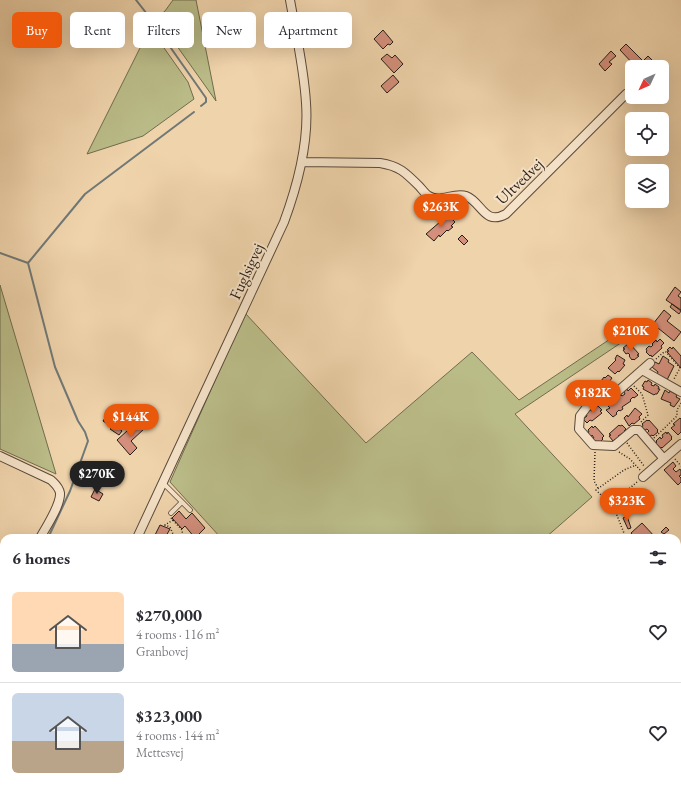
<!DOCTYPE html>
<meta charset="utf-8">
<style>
body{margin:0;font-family:"EB Garamond",serif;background:#f7f7f7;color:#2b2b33;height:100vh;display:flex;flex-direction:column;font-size:15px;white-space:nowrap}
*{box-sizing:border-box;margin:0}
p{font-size:13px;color:#7c7c81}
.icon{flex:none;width:22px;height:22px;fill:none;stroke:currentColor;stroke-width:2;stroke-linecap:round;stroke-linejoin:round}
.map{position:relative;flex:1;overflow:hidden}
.side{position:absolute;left:0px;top:534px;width:681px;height:256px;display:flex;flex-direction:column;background:#fff;border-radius:12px 12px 0 0;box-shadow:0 4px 16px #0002}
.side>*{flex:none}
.guide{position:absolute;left:12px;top:12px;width:400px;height:36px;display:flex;gap:8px}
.needle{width:26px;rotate:226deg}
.buttons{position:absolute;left:625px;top:60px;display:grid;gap:8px}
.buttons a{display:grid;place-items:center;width:44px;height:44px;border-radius:6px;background:#fff;box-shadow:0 4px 16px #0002;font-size:20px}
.price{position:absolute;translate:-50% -34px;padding:0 9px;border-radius:14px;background:#ea580c;color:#fff;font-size:13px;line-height:26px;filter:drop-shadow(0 1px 2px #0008)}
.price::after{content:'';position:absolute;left:50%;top:24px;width:12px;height:9px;margin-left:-6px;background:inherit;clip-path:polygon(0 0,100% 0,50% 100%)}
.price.current{background:#222;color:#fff}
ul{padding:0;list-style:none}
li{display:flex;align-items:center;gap:12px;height:100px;padding:0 12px}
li+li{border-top:1px solid #e1e1e2}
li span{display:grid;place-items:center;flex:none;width:112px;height:80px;border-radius:6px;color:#555}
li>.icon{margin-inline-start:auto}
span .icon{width:48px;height:48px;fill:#fffc;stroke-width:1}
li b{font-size:17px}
h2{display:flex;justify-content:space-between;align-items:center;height:48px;padding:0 12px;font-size:17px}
.chip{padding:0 14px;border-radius:6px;background:#fff;box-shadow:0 4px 16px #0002;font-size:14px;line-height:36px}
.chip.current{background:#ea580c;color:#fff}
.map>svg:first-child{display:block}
.green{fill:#babc88;stroke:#706c4f}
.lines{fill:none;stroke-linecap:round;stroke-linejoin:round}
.stream{stroke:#707876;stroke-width:2}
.building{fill:#d38f7b;stroke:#271d16}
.lane-casing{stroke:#594a3b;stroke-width:5.5}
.street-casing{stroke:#594a3b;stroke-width:10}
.path{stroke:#271d16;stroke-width:1.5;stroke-dasharray:1 2;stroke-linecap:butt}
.lane{stroke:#f5e2c8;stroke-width:4}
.street{stroke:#f5e2c8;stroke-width:8}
.labels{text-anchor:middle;stroke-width:4;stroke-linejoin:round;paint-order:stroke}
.street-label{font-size:16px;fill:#271d16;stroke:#f5e2c8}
</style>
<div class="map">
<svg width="681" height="790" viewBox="0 0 681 790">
<rect width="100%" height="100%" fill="#efd3ab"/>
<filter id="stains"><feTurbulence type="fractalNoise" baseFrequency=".005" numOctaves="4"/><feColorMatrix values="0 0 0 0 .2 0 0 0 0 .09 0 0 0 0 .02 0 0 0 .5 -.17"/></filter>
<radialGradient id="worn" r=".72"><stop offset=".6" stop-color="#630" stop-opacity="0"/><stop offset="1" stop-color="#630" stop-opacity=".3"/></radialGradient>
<path class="green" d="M173,0H196L216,101L157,18L165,11Z
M150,28L188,82L194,99L143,136L87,154Z
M0,285L56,474L0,449Z
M245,313L366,443L472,352L519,400L640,319L646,326L515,414L592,497L545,538H221L170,482Z"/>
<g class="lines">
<path class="stream" d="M136,0L147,14
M154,24L206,98V102L201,106
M0,253L28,263
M48,538L70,491L88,441L85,432L78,421L55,367L28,263L85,194L194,112
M0,623L4,619"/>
</g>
<path class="building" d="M383,30L393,42L390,45L388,44L383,49L374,39Z
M626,44L643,61L648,56L654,62L650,67H636L620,50Z
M611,51L616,56L609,62L612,64L605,71L599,64Z
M387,54L392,58L395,55L403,64L394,73L381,59Z
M393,75L399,82L387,93L381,86Z
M448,215L455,222L451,226L453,227L448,231L447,230L440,237L439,235L434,241L426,234Z
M462,235L468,241L464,245L458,239Z
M675,287L681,292L678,296L681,298V310L666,300Z
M672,304L681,311L679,314L670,307Z
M664,310L671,316L667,321L681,332L674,341L653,324Z
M660,339L664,343L661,346L662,348L652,357L651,355L650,356L646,352L647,351L646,349L649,346L651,347L653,345L652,344L656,340L657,342Z
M628,344L629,345L630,344L639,354L637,355L639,356L634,360L633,359L632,360L629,356L630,355L628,353L626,354L623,350L625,349L623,348Z
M670,347L672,349L673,347L681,356V368L667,352L669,351L667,350Z
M617,355L625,360L623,364L625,365L619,372L618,371L615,374L608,368L616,360L615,359Z
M663,356L669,360L668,362L674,366L667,380L657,374L658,372L652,367L655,362L659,364Z
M608,375L612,378L609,382L611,383L608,387L607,386L605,389L606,390L603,393L602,392L601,394L596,390L597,389L596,388L604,377L605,378Z
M648,380L652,383L651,385L654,386L655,384L659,387L658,389H660L657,394H655L654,395L643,389L644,387L642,386L645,381L647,382Z
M631,388L638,395L634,398L633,397L630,400L631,401L622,407L623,409L620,411L619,410L616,413L617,414L613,417L606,410L610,408L608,406L612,403L613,404L616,402L614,400L621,395L622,396L625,394L624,392L627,389L628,391Z
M665,390L669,393L670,391L677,395L676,397L680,399L674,407L670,405L671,403L661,399Z
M595,406L596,407L598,406L602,410L600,411L602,413L592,421L590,420L587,423L583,419L587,416L586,414L590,410L592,411L593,410L591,409Z
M635,408L642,414L639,417L640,419L634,424L632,423L629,426L624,418L627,415L628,417Z
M107,415L116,421L113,424L122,431L119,435L110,429L112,427L103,421Z
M680,418L681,419V432L678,435L671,428L675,425L673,424Z
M647,420L648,421L649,420L658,430L657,431L658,432L653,436L652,435L650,436L647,433L649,431L647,429L645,430L642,427L643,425L642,424Z
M138,421L144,429L131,441L137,448L130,455L117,440Z
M619,425L620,426L622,425L626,429L624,431L625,432L618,436L619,437L616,441L615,439L613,441L609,436L611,435L609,434Z
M592,426L593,428L595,426L604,436L602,438L603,439L599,443H596L593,439L594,438L592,435L591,437L588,433L589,432L588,430Z
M666,432L667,434L668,432L672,437L671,438L672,439L662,448L661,447L660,448L656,443L657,442L656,441L660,437L661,439L663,437L662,435Z
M673,462L676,466L673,469L676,472L680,469L681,471V475L679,476L681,478V482L678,485L664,470Z
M95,489L103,494L99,501L91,497Z
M636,504L639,508L635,511L632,508Z
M179,511L186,519L192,513L205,528L195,538L185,526L182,529L172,518Z
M627,516L631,528L628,529L623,518Z
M642,523L656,538H635L631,533Z
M160,525L170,529L166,536L168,538L154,537Z
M666,527L669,530L664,534L661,532Z
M681,650V674L677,670V654Z
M681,768V787L677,790H674L670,786H677V777L681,774L678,771Z
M82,786H90L89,790H81Z
M102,786H112L111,790L101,789Z
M277,786H290L293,790H280Z
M334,786H356L359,790H338Z
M377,786H398L393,790H372Z
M428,786H443L444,787L440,790H432Z
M484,786H495L490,790H488Z
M522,786H529L533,790H518Z
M602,786H623L626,790H605Z"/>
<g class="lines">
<g class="lane-casing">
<path id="lane" d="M163,483L190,510
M171,513L182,502
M0,770L4,772
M32,786L41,790
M57,786L70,790
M116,790L118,786"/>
</g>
<g class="street-casing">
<path id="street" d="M302,162L380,163C399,166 405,172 419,186C422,189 425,194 429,196C440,203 454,192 466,196C482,202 484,226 506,214L626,94
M650,363L609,399H593L580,416L579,429L593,445L614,446L633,430H639L664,459
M642,370L681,392
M0,456L51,480C55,484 59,487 60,493C61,505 46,527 40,538
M643,477L681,444
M137,538L284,222C298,184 309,143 306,103C304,68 296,34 290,0
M677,571L681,568
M677,590L681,594
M677,680L681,685
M677,698L681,695
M677,733L681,737
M315,786L318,790
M414,786L417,790
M537,786L541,790
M586,786L589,790
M47,790L48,786
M574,790L578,786"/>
</g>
<path class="path" d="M656,359L664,352H666L680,368L674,379
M634,386L642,394L648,415L640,423
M654,438L677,416V410L681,403
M627,443L644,466
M595,452L594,481L598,488
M619,452L630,459L640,470
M675,459L681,466
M611,504L637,482
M171,518L182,530L183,538
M173,520L165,525L170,527L173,534
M626,538L614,508L596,490L624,470L636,465
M146,786L149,790
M217,790L220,786"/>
<use href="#lane" class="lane"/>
<use href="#street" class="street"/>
</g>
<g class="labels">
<g class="street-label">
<text transform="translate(519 181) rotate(-44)" y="6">Ultvedvej</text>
<text transform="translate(246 271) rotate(-65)" y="6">Fuglsigvej</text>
</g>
</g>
<rect width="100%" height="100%" filter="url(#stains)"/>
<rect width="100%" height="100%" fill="url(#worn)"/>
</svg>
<div class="buttons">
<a><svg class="needle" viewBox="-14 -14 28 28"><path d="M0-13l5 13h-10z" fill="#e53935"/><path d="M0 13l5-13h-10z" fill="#7c7c81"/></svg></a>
<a><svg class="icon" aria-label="locate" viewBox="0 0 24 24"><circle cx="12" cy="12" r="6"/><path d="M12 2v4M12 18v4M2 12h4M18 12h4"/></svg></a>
<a><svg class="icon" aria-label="layers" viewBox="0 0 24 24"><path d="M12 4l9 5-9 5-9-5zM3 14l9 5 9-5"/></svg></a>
</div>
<b class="price" style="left:441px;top:228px">$263K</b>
<b class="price" style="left:631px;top:352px">$210K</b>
<b class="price" style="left:593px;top:414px">$182K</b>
<b class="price" style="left:131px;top:438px">$144K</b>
<b class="price current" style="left:97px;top:495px">$270K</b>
<b class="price" style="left:627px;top:522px">$323K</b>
<div class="guide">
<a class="chip current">Buy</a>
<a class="chip">Rent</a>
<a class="chip">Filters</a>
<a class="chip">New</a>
<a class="chip">Apartment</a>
</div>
<section class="side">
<h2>6 homes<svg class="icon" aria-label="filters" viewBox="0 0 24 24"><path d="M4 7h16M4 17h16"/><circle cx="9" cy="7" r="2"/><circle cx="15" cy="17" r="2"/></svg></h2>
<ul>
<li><span style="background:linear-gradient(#ffd9b3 65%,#9aa5b1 0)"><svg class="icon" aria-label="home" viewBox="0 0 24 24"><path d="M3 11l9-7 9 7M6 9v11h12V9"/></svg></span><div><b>$270,000</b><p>4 rooms · 116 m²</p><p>Granbovej</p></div><svg class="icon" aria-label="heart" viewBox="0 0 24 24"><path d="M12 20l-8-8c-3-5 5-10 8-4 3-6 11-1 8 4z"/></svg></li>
<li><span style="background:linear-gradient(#c9d6e8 60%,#b9a48a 0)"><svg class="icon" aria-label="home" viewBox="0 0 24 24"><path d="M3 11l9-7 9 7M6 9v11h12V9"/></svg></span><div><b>$323,000</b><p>4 rooms · 144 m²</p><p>Mettesvej</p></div><svg class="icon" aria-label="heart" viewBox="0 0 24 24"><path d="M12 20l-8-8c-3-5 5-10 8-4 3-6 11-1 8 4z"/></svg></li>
</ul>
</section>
</div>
